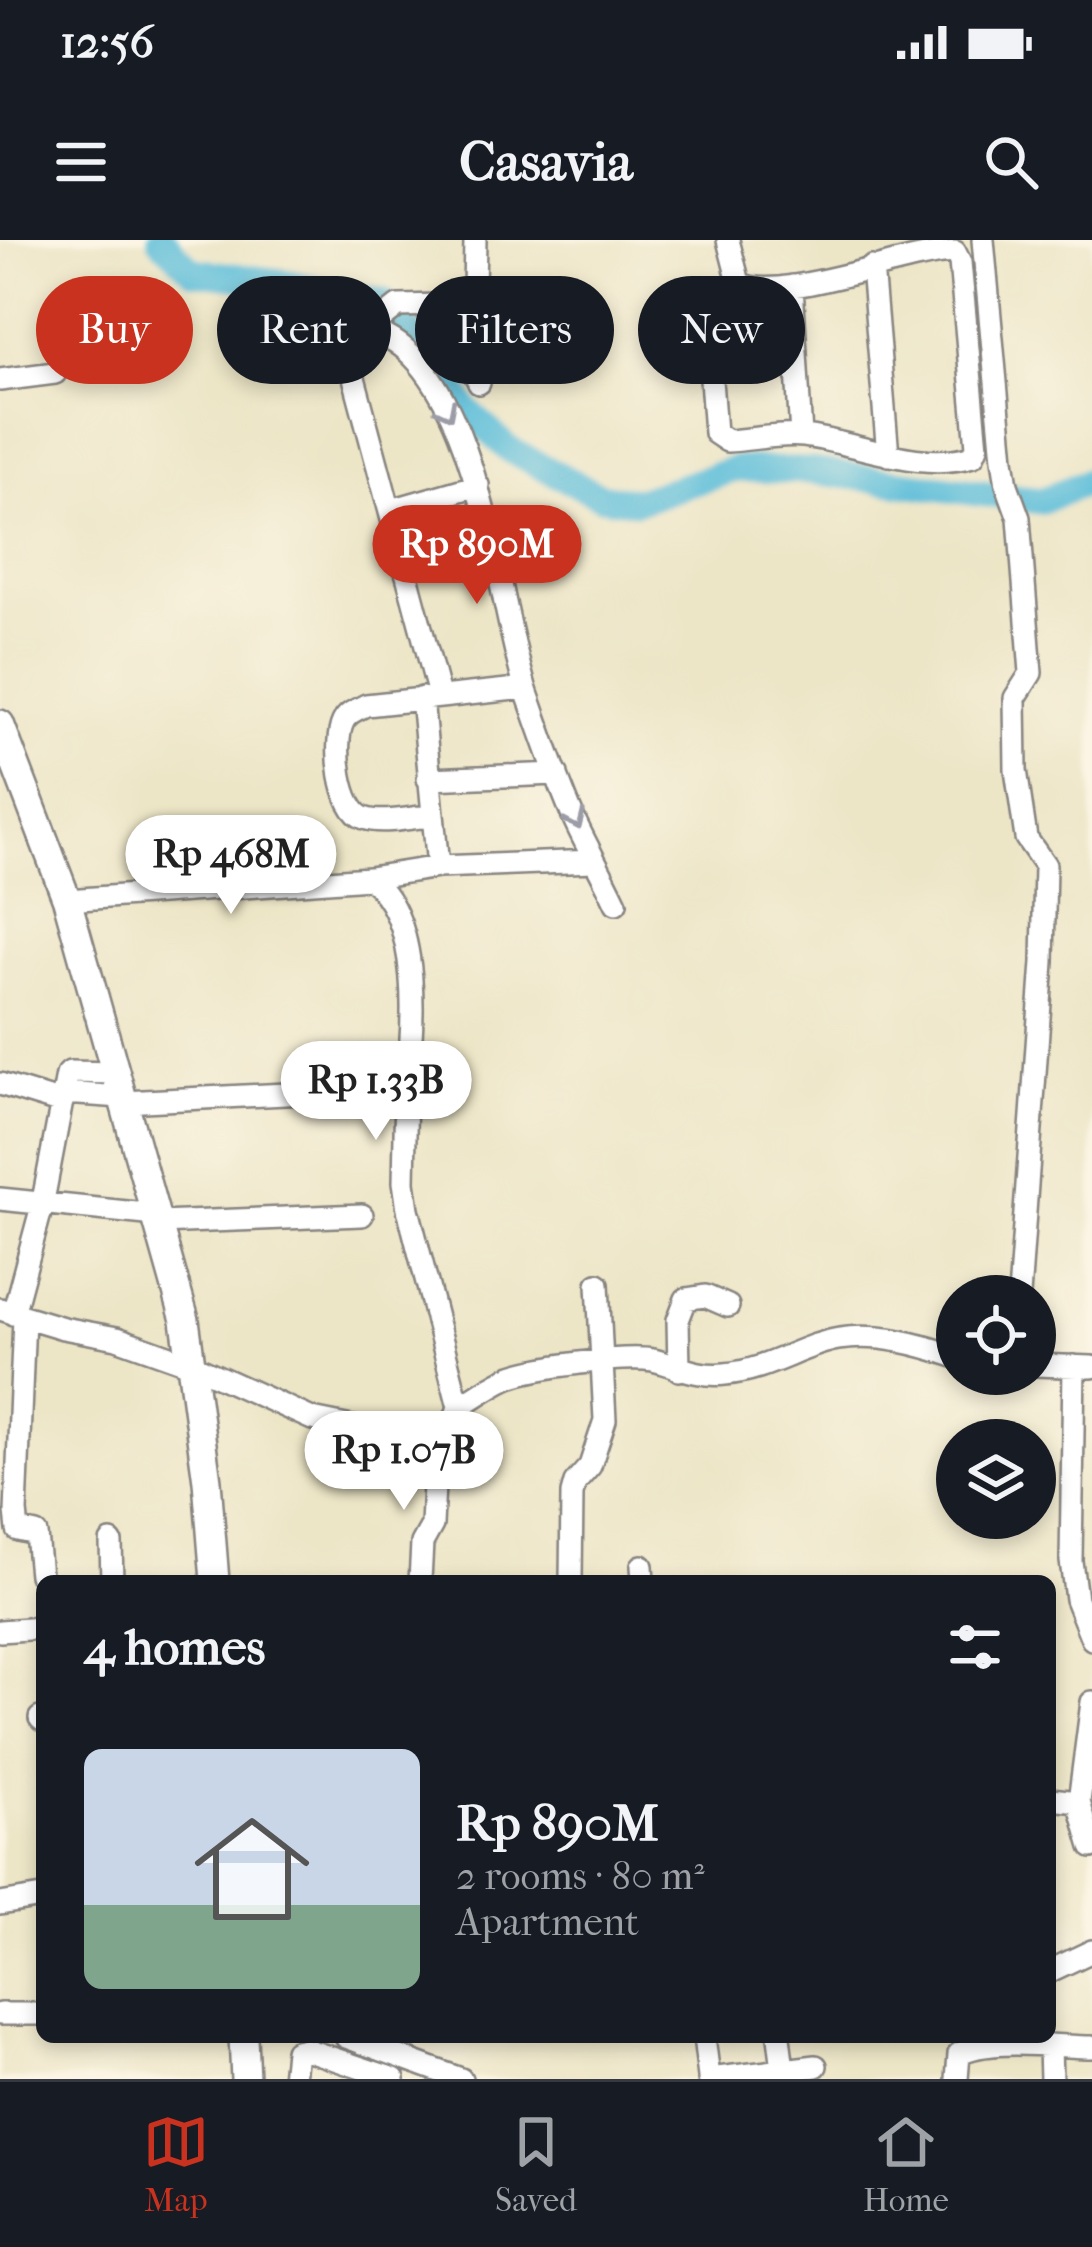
<!DOCTYPE html>
<meta charset="utf-8">
<style>
body{margin:0;font-family:"IM FELL French Canon",serif;background:#242831;color:#f1f3f6;height:100vh;display:flex;flex-direction:column;font-size:45px;white-space:nowrap}
*{box-sizing:border-box;margin:0}
p{font-size:39px;color:#9ea1a6}
.icon{flex:none;width:66px;height:66px;fill:none;stroke:currentColor;stroke-width:2;stroke-linecap:round;stroke-linejoin:round}
.map{position:relative;flex:1;overflow:hidden}
.drawer{position:absolute;left:36px;top:1335px;width:1020px;height:468px;display:flex;flex-direction:column;background:#171b24;border-radius:18px;box-shadow:0 6px 18px #0003}
.drawer>*{flex:none}
.top-card{position:absolute;left:36px;top:36px;width:1020px;height:108px;display:flex;gap:24px}
.controls{position:absolute;left:936px;top:1035px;display:grid;gap:24px}
.controls a{display:grid;place-items:center;width:120px;height:120px;border-radius:50%;background:#171b24;box-shadow:0 6px 18px #0003;font-size:60px}
.price{position:absolute;translate:-50% -102px;padding:0 27px;border-radius:42px;background:#fff;color:#222;font-size:39px;line-height:78px;filter:drop-shadow(0 3px 6px #0008)}
.price::after{content:'';position:absolute;left:50%;top:72px;width:36px;height:27px;margin-left:-18px;background:inherit;clip-path:polygon(0 0,100% 0,50% 100%)}
.price.on{background:#c8321e;color:#fff}
ul{padding:0;list-style:none}
li{display:flex;align-items:center;gap:36px;height:300px;padding:0 48px}
li+li{border-top:3px solid #363941}
li span{display:grid;place-items:center;flex:none;width:336px;height:240px;border-radius:18px;color:#555}
li>.icon{margin-inline-start:auto}
span .icon{width:144px;height:144px;fill:#fffc;stroke-width:1}
li b{font-size:51px}
h2{display:flex;justify-content:space-between;align-items:center;height:144px;padding:0 48px;font-size:51px}
.pill{padding:0 42px;border-radius:54px;background:#171b24;box-shadow:0 6px 18px #0003;font-size:42px;line-height:108px}
.pill.on{background:#c8321e;color:#fff}
.status{display:flex;justify-content:space-between;align-items:center;height:84px;padding:0 60px;background:#171b24;direction:ltr}
.status svg{height:33px;fill:currentColor}
header{display:flex;justify-content:space-between;align-items:center;height:156px;padding:0 48px;background:#171b24;font-size:54px;font-weight:800}
.tab-bar{display:flex;justify-content:space-around;align-items:center;height:168px;border-top:3px solid #363941;background:#171b24;font-size:33px;color:#9ea1a6}
.tab-bar a{display:grid;justify-items:center;gap:6px}
.tab-bar .on{color:#c8321e}
.map>svg:first-child{display:block}
.lines{fill:none;stroke-linecap:round;stroke-linejoin:round}
.river{stroke:#5bbdd9;stroke-width:27}
.minor-casing{stroke:#878480;stroke-width:26}
.major-casing{stroke:#878480;stroke-width:32}
.minor{stroke:#fff;stroke-width:21}
.major{stroke:#fff;stroke-width:27}
.oneway{stroke:#9c9ca7}
</style>
<div class="status"><b>12:56</b><svg viewBox="0 0 49 12"><path d="M0 12V9h3v3zM5 12V6h3v6zM10 12V3h3v9zM15 12V0h3v12zM26 1h20v11H26zM47 4h2v5h-2z"/></svg></div>
<header><svg class="icon" aria-label="menu" viewBox="0 0 24 24"><path d="M4 6h16M4 12h16M4 18h16"/></svg>Casavia<svg class="icon" aria-label="search" viewBox="0 0 24 24"><circle cx="10" cy="10" r="6"/><path d="M15 15l6 6"/></svg></header>
<div class="map">
<svg width="1092" height="1839" viewBox="0 0 1092 1839">
<rect width="100%" height="100%" fill="#fcf5e5"/>
<filter id="ink" filterUnits="userSpaceOnUse"><feTurbulence type="fractalNoise" baseFrequency=".00833" numOctaves="2"/><feDisplacementMap in="SourceGraphic" scale="24" xChannelSelector="R" yChannelSelector="G"/><feConvolveMatrix kernelMatrix="1 2 1 2 8 2 1 2 1" color-interpolation-filters="sRGB"/></filter>
<filter id="wash" filterUnits="userSpaceOnUse"><feTurbulence type="fractalNoise" baseFrequency=".004" numOctaves="4" result="noise"/><feDisplacementMap in="SourceGraphic" scale="48" xChannelSelector="R" yChannelSelector="G"/><feGaussianBlur stdDeviation="2.7" result="paint"/><feColorMatrix in="noise" values="0 0 0 0 0 0 0 0 0 0 0 0 0 0 0 0 0 1.4 0 .05"/><feComposite in="paint" operator="in"/></filter>
<g filter="url(#wash)">
<rect width="100%" height="100%" fill="#ece5c6"/>
<g class="lines">
<path class="river" d="M161,0L193,31L289,43L384,62L432,118L468,171L508,209L600,256L637,261L735,229L812,231L1041,261L1092,240"/>
</g>
</g>
<g filter="url(#ink)">
<g class="lines">
<g class="minor-casing">
<path id="minor" d="M728,0L739,43C776,65 905,13 955,12L960,22L977,207L973,216C918,232 859,203 804,196C780,193 752,200 727,201L715,193L706,73L709,58L739,43
M983,0L1003,219L1007,245L1019,278L1031,433L1015,458L1016,530L1026,598L1045,625L1043,722L1019,1056
M872,27L888,215
M792,46L801,196
M443,65L461,59L474,49L475,0
M368,90C478,115 497,365 527,453C542,495 557,540 575,581C588,609 603,635 616,663
M0,140L55,133
M391,270L478,245
M439,455L345,104L355,93L368,90L398,66L443,65L479,143
M422,458L438,627
M428,539L557,534
M431,576C412,577 382,585 364,578C340,570 333,503 343,482C348,472 357,470 366,465L525,448
M369,638C423,677 414,790 406,848
M67,660L369,638L438,627L595,621
M0,844L62,863
M64,853L122,857
M0,959L156,975
M158,983L362,975
M0,1069L63,1088L117,1098L193,1125L312,1179L436,1204L450,1193L459,1167L408,969L404,942L406,848L123,862
M13,1074L42,966L67,835L70,832L114,833
M24,1078L16,1272L18,1290L36,1294L40,1335
M1035,1125L1092,1127
M1074,1126L1071,1321L1076,1359L1092,1399
M679,1130L678,1080L686,1059L705,1056L728,1066
M459,1167C475,1157 490,1146 507,1138C533,1127 626,1115 653,1120C678,1126 698,1137 725,1134C770,1130 801,1105 839,1099C879,1093 920,1104 957,1117
M111,1302L112,1341
M642,1326L643,1341
M420,1341L422,1303L432,1285L436,1204
M571,1341L572,1254L575,1243L590,1226L605,1180L598,1044
M0,1391L42,1388
M1092,1462L1079,1562L1092,1607
M40,1478L42,1480
M1050,1559L1079,1562
M0,1664L42,1657
M1050,1731L1092,1711
M0,1774H42
M346,1797L461,1839
M704,1797L709,1837
M779,1797L783,1829
M1050,1807L1051,1839
M293,1839L296,1811L305,1809L394,1839
M709,1839L816,1826
M957,1839L959,1814C986,1797 1058,1807 1092,1807"/>
</g>
<g class="major-casing">
<path id="major" d="M0,484L67,660L185,1080L207,1241L215,1341
M243,1797L245,1839"/>
</g>
<use href="#minor" class="minor"/>
<use href="#major" class="major"/>
</g>
<defs><path id="oneway-chevron" d="M-2-3.5L2.5 0L-2 3.5" fill="none" stroke-width="1.6" stroke-linecap="round" stroke-linejoin="round" transform="scale(3)"/></defs>
<g class="oneway">
<use href="#oneway-chevron" transform="translate(447 171) rotate(63)"/>
<use href="#oneway-chevron" transform="translate(576 581) rotate(66)"/>
</g>
</g>
</svg>
<div class="controls">
<a><svg class="icon" aria-label="locate" viewBox="0 0 24 24"><circle cx="12" cy="12" r="6"/><path d="M12 2v4M12 18v4M2 12h4M18 12h4"/></svg></a>
<a><svg class="icon" aria-label="layers" viewBox="0 0 24 24"><path d="M12 4l9 5-9 5-9-5zM3 14l9 5 9-5"/></svg></a>
</div>
<b class="price on" style="left:477px;top:367px">Rp 890M</b>
<b class="price" style="left:231px;top:677px">Rp 468M</b>
<b class="price" style="left:376px;top:903px">Rp 1.33B</b>
<b class="price" style="left:404px;top:1273px">Rp 1.07B</b>
<div class="top-card">
<a class="pill on">Buy</a>
<a class="pill">Rent</a>
<a class="pill">Filters</a>
<a class="pill">New</a>
</div>
<section class="drawer">
<h2>4 homes<svg class="icon" aria-label="filters" viewBox="0 0 24 24"><path d="M4 7h16M4 17h16"/><circle cx="9" cy="7" r="2"/><circle cx="15" cy="17" r="2"/></svg></h2>
<ul>
<li><span style="background:linear-gradient(#c9d6e8 65%,#7fa58c 0)"><svg class="icon" aria-label="home" viewBox="0 0 24 24"><path d="M3 11l9-7 9 7M6 9v11h12V9"/></svg></span><div><b>Rp 890M</b><p>2 rooms · 80 m²</p><p>Apartment</p></div></li>
</ul>
</section>
</div>
<nav class="tab-bar">
<a class="on"><svg class="icon" aria-label="map" viewBox="0 0 24 24"><path d="M3 6l6-2 6 2 6-2v14l-6 2-6-2-6 2zM9 4v14M15 6v14"/></svg>Map</a>
<a><svg class="icon" aria-label="saved" viewBox="0 0 24 24"><path d="M7 4h10v16l-5-4-5 4z"/></svg>Saved</a>
<a><svg class="icon" aria-label="home" viewBox="0 0 24 24"><path d="M3 11l9-7 9 7M6 9v11h12V9"/></svg>Home</a>
</nav>
